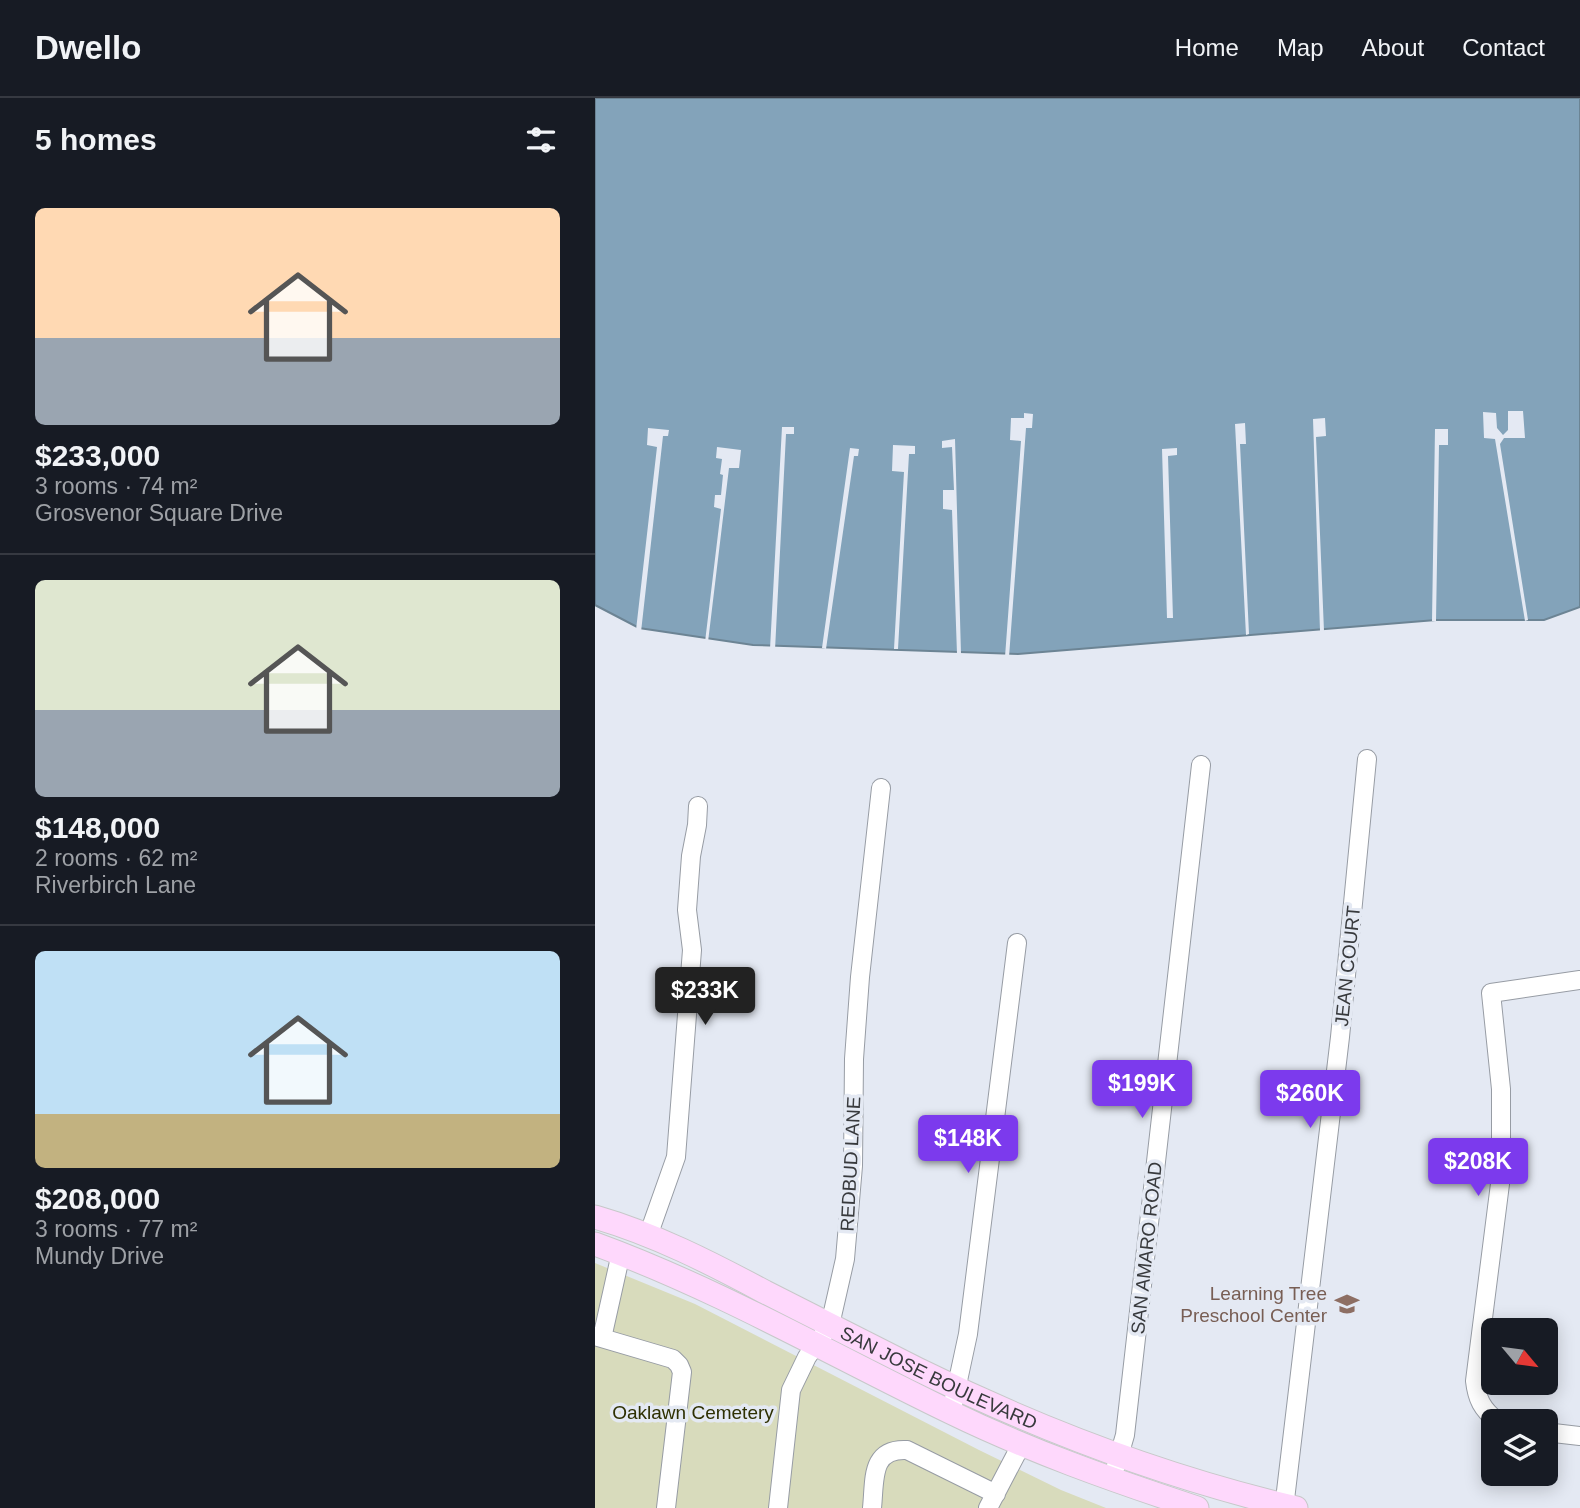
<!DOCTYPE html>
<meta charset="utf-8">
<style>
body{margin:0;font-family:Helvetica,sans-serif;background:#242831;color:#f1f3f6;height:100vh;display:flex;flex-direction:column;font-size:26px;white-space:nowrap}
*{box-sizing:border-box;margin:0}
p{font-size:23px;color:#9ea1a6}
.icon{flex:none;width:38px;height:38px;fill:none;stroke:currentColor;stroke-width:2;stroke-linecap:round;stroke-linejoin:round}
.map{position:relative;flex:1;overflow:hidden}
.panel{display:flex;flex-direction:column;background:#171b24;width:595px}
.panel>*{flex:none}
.needle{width:46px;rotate:119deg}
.controls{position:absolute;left:886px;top:1220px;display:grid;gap:14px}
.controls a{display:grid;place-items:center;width:77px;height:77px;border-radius:10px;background:#171b24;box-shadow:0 4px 18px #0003;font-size:35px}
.price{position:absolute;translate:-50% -60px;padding:0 16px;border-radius:7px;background:#7c3aed;color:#fff;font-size:23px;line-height:46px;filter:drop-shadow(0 2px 4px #0008)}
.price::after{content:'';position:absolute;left:50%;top:42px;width:21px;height:16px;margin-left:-10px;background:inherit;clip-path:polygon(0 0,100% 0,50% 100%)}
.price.current{background:#222;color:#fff}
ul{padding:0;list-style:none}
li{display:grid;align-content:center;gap:14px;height:371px;padding:0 35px}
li+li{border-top:2px solid #363941}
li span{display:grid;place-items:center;height:217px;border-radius:10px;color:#555}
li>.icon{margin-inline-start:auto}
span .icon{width:126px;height:126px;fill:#fffc;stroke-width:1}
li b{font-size:30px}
h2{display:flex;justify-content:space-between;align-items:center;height:84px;padding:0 35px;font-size:30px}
header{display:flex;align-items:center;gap:42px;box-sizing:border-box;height:98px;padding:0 35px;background:#171b24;border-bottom:2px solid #363941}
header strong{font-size:33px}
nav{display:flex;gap:38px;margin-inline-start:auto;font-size:24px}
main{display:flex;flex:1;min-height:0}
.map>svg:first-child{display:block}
.green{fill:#d8dbbc}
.water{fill:#83a3ba;stroke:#6c8494;stroke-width:2}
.pier{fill:#e4e9f3}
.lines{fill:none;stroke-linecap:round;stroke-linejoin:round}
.minor-casing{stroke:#979ca4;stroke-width:20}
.major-casing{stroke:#c7c8c9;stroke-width:25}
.minor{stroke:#fff;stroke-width:18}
.major{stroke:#fed8fc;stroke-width:23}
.labels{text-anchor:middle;stroke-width:7;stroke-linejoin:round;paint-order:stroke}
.street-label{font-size:19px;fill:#383a3d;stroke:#e4e9f3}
.education-label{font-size:19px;fill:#785e54;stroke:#e4e9f3;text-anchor:end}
.park-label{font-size:19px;fill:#2e3002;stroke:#e4e9f3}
</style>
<header>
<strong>Dwello</strong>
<nav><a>Home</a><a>Map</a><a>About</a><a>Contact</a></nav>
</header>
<main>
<section class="panel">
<h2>5 homes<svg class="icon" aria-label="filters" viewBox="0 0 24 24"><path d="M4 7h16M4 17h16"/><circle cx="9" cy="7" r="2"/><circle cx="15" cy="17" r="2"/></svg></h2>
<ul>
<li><span style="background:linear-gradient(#ffd9b3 60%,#9aa5b1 0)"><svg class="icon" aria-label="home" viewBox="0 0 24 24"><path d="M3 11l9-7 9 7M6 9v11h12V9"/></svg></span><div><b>$233,000</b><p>3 rooms · 74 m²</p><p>Grosvenor Square Drive</p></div></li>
<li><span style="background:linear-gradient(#dfe7d0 60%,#9aa5b1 0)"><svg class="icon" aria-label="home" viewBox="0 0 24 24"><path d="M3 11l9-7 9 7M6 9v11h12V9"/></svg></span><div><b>$148,000</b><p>2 rooms · 62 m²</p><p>Riverbirch Lane</p></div></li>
<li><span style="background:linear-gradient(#bfe0f5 75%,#c2b280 0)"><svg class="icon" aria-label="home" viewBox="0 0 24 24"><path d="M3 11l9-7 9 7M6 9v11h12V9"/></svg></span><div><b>$208,000</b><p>3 rooms · 77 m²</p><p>Mundy Drive</p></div></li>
</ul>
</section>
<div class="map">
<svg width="985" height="1410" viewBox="0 0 985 1410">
<rect width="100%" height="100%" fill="#e4e9f3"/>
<path class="green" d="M0,1165L100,1206L384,1352L466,1392L511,1410H0Z"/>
<path class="water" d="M0,0H985V509L949,522H841L423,556L158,547L44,530L0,507Z"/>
<path class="pier" d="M913,313H928L930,340H909L905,346L933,522L930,523L900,341L889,340L888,314L901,315L902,330L908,337L913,332Z
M429,315L438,316L437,330H431L414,559H410L426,343L415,342L416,320H429Z
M730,320L731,338L721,339L729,533H725L718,321Z
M650,325L651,346H645L654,536L651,537L640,326Z
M187,329H199V336H191L180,552L175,551Z
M53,330L74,332L73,338H68L46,534L41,532L62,349L52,347Z
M840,331H853V347H844L841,523H837Z
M360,341L366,556H362L357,412L348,411V392H359L357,349L347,350V343Z
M298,347L320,348V356H314L303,551H299L309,374L297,373Z
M122,349L146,352L144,370H134L113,544H110L126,411L119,409L120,397H126L128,377L125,376L127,361L121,360Z
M255,350L264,351L263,358H259L231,551L227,550Z
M582,350V357L573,358L578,520H572L567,351Z"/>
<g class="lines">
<g class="minor-casing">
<path id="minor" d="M53,1138L81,1059L97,852L92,812L96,758L102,727L103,708
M0,1238L78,1261L84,1267L87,1274L71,1410
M7,1240L26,1155
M356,1315L373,1236L422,845
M902,1323C887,1311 882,1301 880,1283L906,1078V991L896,895L985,882
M950,1334L985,1338
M521,1368L530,1337L606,667
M183,1410L196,1292L212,1259L235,1227L250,1161L258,1068L259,961L265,879L286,690
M277,1410C280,1382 275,1350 312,1352L401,1396
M393,1410L426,1347
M689,1410L745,939L772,661"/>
</g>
<g class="major-casing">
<g id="major">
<path id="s1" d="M0,1119C59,1136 116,1165 170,1194C221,1220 271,1245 322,1271C443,1331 570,1379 701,1410"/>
<path d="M0,1146C123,1191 237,1257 355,1314C435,1353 517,1382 602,1410"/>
</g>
</g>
<use href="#minor" class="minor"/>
<use href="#major" class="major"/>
</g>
<defs>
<g id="school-bare" transform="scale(1.89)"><path d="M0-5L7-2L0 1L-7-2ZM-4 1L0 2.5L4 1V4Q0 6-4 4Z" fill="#8d6e63" stroke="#e4e9f3" stroke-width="2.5" paint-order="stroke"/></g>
</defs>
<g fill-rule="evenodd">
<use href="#school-bare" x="752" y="1206"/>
</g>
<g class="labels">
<g class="street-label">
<text transform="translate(752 868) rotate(-84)" y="7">JEAN COURT</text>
<text transform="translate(255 1066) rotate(-87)" y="7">REDBUD LANE</text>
<text transform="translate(551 1150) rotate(-84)" y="7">SAN AMARO ROAD</text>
<text dy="7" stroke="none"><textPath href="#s1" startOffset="380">SAN JOSE BOULEVARD</textPath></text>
</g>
<g class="education-label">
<text x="732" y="1202">Learning Tree<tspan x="732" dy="22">Preschool Center</tspan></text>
</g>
<g class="park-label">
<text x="98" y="1321">Oaklawn Cemetery</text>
</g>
</g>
</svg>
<div class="controls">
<a><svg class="needle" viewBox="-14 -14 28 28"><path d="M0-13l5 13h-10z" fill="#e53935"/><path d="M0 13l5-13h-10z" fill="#9ea1a6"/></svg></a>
<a><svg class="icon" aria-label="layers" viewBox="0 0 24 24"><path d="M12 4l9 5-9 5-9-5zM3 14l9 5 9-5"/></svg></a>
</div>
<b class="price current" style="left:110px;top:929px">$233K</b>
<b class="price" style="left:547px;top:1022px">$199K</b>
<b class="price" style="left:715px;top:1032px">$260K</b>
<b class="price" style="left:373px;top:1077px">$148K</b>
<b class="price" style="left:883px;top:1100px">$208K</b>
</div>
</main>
